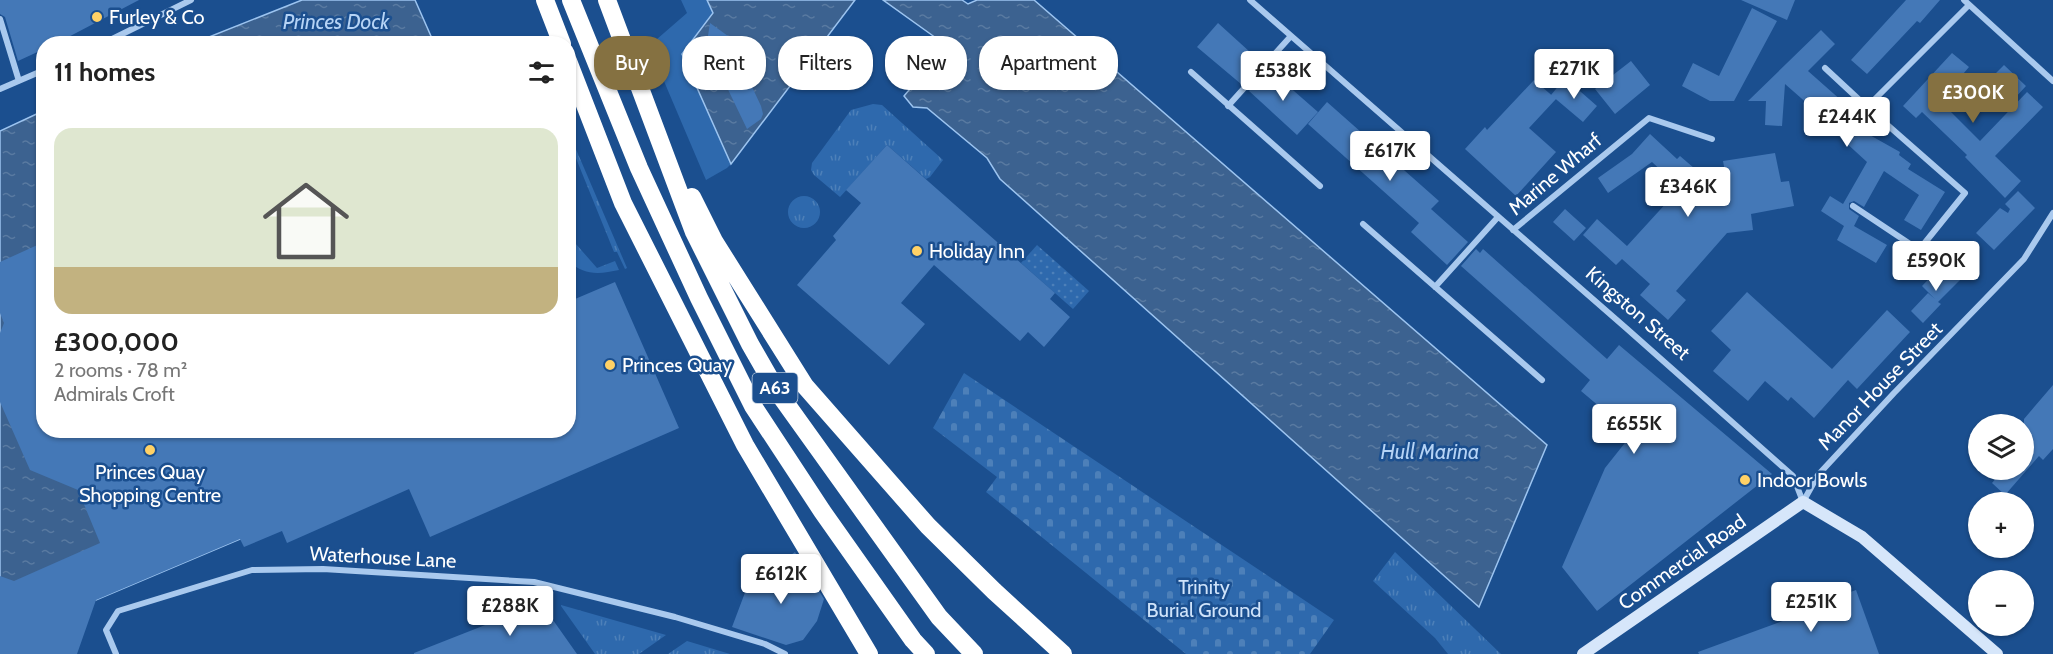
<!DOCTYPE html>
<meta charset="utf-8">
<style>
body{margin:0;font-family:Cabin,sans-serif;background:#f2f2f2;color:#222;height:100vh;display:flex;flex-direction:column;font-size:22px;white-space:nowrap}
*{box-sizing:border-box;margin:0}
p{font-size:20px;color:#767676}
.icon{flex:none;width:33px;height:33px;fill:none;stroke:currentColor;stroke-width:2;stroke-linecap:round;stroke-linejoin:round}
.map{position:relative;flex:1;overflow:hidden}
.panel{position:absolute;left:36px;top:36px;width:540px;height:402px;display:flex;flex-direction:column;background:#fff;border-radius:24px;box-shadow:0 2px 4px #0004}
.panel>*{flex:none}
.banner{position:absolute;left:594px;top:36px;width:570px;height:54px;display:flex;gap:12px}
.tools{position:absolute;left:1968px;top:414px;display:grid;gap:12px}
.tools a{display:grid;place-items:center;width:66px;height:66px;border-radius:50%;background:#fff;box-shadow:0 2px 4px #0004;font-size:30px}
.price{position:absolute;translate:-50% -51px;padding:0 14px;border-radius:6px;background:#fff;color:#222;font-size:20px;line-height:39px;filter:drop-shadow(0 2px 3px #0008)}
.price::after{content:'';position:absolute;left:50%;top:36px;width:18px;height:14px;margin-left:-9px;background:inherit;clip-path:polygon(0 0,100% 0,50% 100%)}
.price.active{background:#857141;color:#fff}
ul{padding:0;list-style:none}
li{display:grid;align-content:center;gap:12px;height:318px;padding:0 18px}
li+li{border-top:2px solid #e0e0e0}
li span{display:grid;place-items:center;height:186px;border-radius:18px;color:#555}
li>.icon{margin-inline-start:auto}
span .icon{width:108px;height:108px;fill:#fffc;stroke-width:1}
li b{font-size:26px}
h2{display:flex;justify-content:space-between;align-items:center;height:72px;padding:0 18px;font-size:26px}
.tag{padding:0 21px;border-radius:24px;background:#fff;box-shadow:0 2px 4px #0004;font-size:21px;line-height:54px}
.tag.active{background:#857141;color:#fff}
.map>svg:first-child{display:block}
.grass{fill:url(#grass-tufts)}
.cemetery{fill:url(#cemetery-stones)}
.park{fill:#2e69ad}
.garden{fill:url(#garden-dots)}
.water{fill:url(#water-ripples);stroke:#9cc4f0;stroke-width:1.5}
.building{fill:#4478b7}
.lines{fill:none;stroke-linecap:round;stroke-linejoin:round}
.street{stroke:#a9c9ee;stroke-width:6}
.secondary{stroke:#d6e6fa;stroke-width:12}
.highway{stroke:#fff;stroke-width:18}
.poi-dot{fill:#ffd166;stroke:#1b4f8f;stroke-width:2}
.labels{text-anchor:middle;stroke-width:5;stroke-linejoin:round;paint-order:stroke}
.shield{fill:#1b4f8f;stroke:#bbcadd;stroke-width:1.5}
.shield-label{font-size:18px;font-weight:bold;fill:#fff}
.poi-label{font-size:20px;fill:#fff;stroke:#1b4f8f;text-anchor:start}
.street-label{font-size:20px;fill:#fff;stroke:#1b4f8f}
.park-label{font-size:20px;fill:#cfe3fa;stroke:#1b4f8f}
.water-label{font-size:21px;font-style:italic;fill:#b5d3f5;stroke:#1b4f8f}
</style>
<div class="map">
<svg width="2053" height="654" viewBox="0 0 2053 654">
<defs>
<pattern id="grass-tufts" width="24" height="20" patternUnits="userSpaceOnUse" patternTransform="scale(1.5)"><rect width="24" height="20" fill="#2e69ad"/><path d="M3 7l-1-3M5 7V3M7 7l1-3M15 17l-1-3M17 17v-4M19 17l1-3" fill="none" stroke="#4d80b9"/></pattern>
<pattern id="cemetery-stones" width="16" height="16" patternUnits="userSpaceOnUse" patternTransform="scale(1.5)"><rect width="16" height="16" fill="#2e69ad"/><path d="M2 7V4a2 2 0 0 1 4 0v3zM10 15v-3a2 2 0 0 1 4 0v3z" fill="#4d80b9"/></pattern>
<pattern id="garden-dots" width="8" height="8" patternUnits="userSpaceOnUse" patternTransform="scale(1.5)"><rect width="8" height="8" fill="#2e69ad"/><path d="M2 2h.1M6 6h.1" fill="none" stroke="#4d80b9" stroke-width="1.8" stroke-linecap="round"/></pattern>
<pattern id="water-ripples" width="26" height="14" patternUnits="userSpaceOnUse" patternTransform="scale(1.5)"><rect width="26" height="14" fill="#3c6290"/><path d="M2 4q2-2 4 0t4 0M15 11q2-2 4 0t4 0" fill="none" stroke="#597aa1"/></pattern>
</defs>
<rect width="100%" height="100%" fill="#1b4f8f"/>
<path class="grass" d="M873,104L882,105L943,160L930,177L926,179L887,145L840,197L814,175L811,170L812,163L851,110Z
M568,133H569L627,268L625,269L617,252H614L569,141Z
M788 212a16 16 0 1 1 32 0a16 16 0 1 1-32 0Z
M568,235L597,268L615,261L619,270C600,274 584,276 569,261Z
M1395,552L1501,654H1448L1435,638L1373,581Z
M561,606V605L666,635L639,654H595Z
M687,641L730,654H668Z"/>
<path class="cemetery" d="M964,373L1334,620L1310,654H1186L986,492L997,477L933,428Z"/>
<path class="park" d="M681,0H707L713,13L682,54L731,164L727,168L706,180L649,46L687,13Z"/>
<path class="garden" d="M1037,245L1089,291L1073,309L1021,263Z"/>
<path class="water" d="M302,0H415L434,43H194Z
M707,0H855L731,164L682,54L713,13Z
M883,0H962L968,4L977,0H1034L1547,445L1479,607L1000,179L987,158L927,108L913,107L904,96L942,51L943,43Z
M43,111L44,430L482,431L240,539L96,600L0,581V131Z"/>
<path class="building" d="M0,0H139L55,44H44V49L18,61L5,17L0,14Z
M1741,0H1795L1787,20Z
M1906,0H1940L1920,23L1917,21L1867,74L1851,60Z
M1752,8L1777,21L1734,101H1710L1682,86L1693,63L1719,76Z
M710,23L728,36L761,106L763,114L761,119L747,129L708,48L707,42Z
M1218,23L1261,62L1241,84L1197,47Z
M1821,30L1835,44L1808,71L1851,109L1837,125L1845,116L1859,129L1900,152L1899,155L1911,164L1908,169L1945,192L1921,230L1904,220L1919,195L1884,171L1864,207L1854,201L1849,203V209L1859,216L1854,226L1887,245L1876,263L1837,240L1844,226L1821,211L1830,196L1843,204L1867,162L1832,130L1834,127L1785,84L1782,126L1765,125L1766,101H1748Z
M1952,53L1969,67L1940,101L1980,141L2027,92L2043,107L1995,156L2021,181L2005,198L1965,157L1967,155L1922,112L1916,118L1903,106Z
M1631,61L1650,85L1615,114L1595,89Z
M2004,65L2026,86L2014,99L1991,78Z
M1269,69L1318,112L1297,135L1249,91Z
M1565,78L1597,106L1583,122L1551,95Z
M1534,80L1556,99L1529,128L1556,152L1516,196L1465,149L1485,127L1487,130Z
M1327,102L1439,201L1431,209L1468,242L1447,265L1411,232L1419,223L1308,124Z
M1650,134L1677,159L1680,156L1730,199L1723,161L1775,153L1781,182L1789,181L1794,206L1751,214L1753,230L1727,233L1676,291L1686,300L1668,320L1640,295L1650,284L1622,259L1616,265L1583,235L1597,219L1627,246L1680,188L1652,162L1608,193L1598,178L1632,154Z
M887,145L1055,293L1050,299L1070,317L1044,347L1028,332L1020,341L934,265L901,303L925,324L889,365L797,285L836,240L833,236L861,203L846,190Z
M2018,191L2035,208L1994,250L1976,233L2000,208L2008,213L2010,209L2005,204Z
M1565,209L1586,228L1574,241L1553,222Z
M44,242V430H568V302L615,282L679,428L430,537L409,489L287,543L282,531L244,547L240,539L96,600L77,654H0V576L14,581L100,543L78,490L30,470L0,402V333L4,323L0,313V262Z
M1476,249L1480,253L1483,249L1607,359L1619,345L1772,474L1597,611L1562,567L1605,468L1632,434L1581,391L1590,380L1461,266Z
M1944,263L1961,279L1938,302L1941,304L1923,323L1911,311L1928,293L1935,299L1922,286Z
M1747,292L1832,369L1887,310L1910,332L1857,389L1848,380L1814,418L1791,397L1788,401L1765,381L1748,401L1713,371L1731,350L1711,331Z
M2053,385V449L2043,460L2039,456L2005,495L1992,483L2003,470H2024V419Z
M795,552L824,599L817,621L803,640L786,645L732,627L749,582L768,584L773,568Z
M1856,590L1879,654H1699L1698,652L1807,612L1806,608Z
M541,603L577,654H414V653Z"/>
<g class="lines">
<path class="street" d="M1250,0L1626,328L1793,476L1803,502
M1964,0L2053,81
M0,19L19,81
M102,44L191,0
M1825,68L1867,107
M1191,72L1320,186
M0,89L44,70
M1228,106L1291,36
M1853,206L1919,250L1965,193L1867,107L1969,5
M1363,224L1542,380
M1513,230L1649,118L1712,139
M1435,287L1498,217
M1803,502L1818,475L1894,393L2024,259L2053,213
M116,654L106,630L118,611L252,570L323,569L534,582L675,617L765,644L785,654"/>
<path class="secondary" d="M1583,654L1803,502L1862,537L1997,654"/>
<path class="highway" d="M545,0L562,44
M571,0L639,168L699,298L753,406L822,511L913,640L926,654
M607,0L694,232L750,344L777,391L939,617L974,654
M568,61L623,203L745,445L869,654
M692,197L714,241L805,386L928,526L994,591L1063,654"/>
</g>
<g class="poi-dot">
<circle cx="97" cy="17" r="6"/>
<circle cx="917" cy="251" r="6"/>
<circle cx="610" cy="365" r="6"/>
<circle cx="150" cy="450" r="6"/>
<circle cx="1745" cy="480" r="6"/>
</g>
<g class="labels">
<rect class="shield" x="752.5" y="373" width="45" height="30" rx="4.5"/>
<g class="shield-label">
<text x="775" y="394">A63</text>
</g>
<g class="poi-label">
<text x="109" y="24">Furley &amp; Co</text>
<text x="929" y="258">Holiday Inn</text>
<text x="622" y="372">Princes Quay</text>
<text x="150" y="479" text-anchor="middle">Princes Quay<tspan x="150" dy="23">Shopping Centre</tspan></text>
<text x="1757" y="487">Indoor Bowls</text>
</g>
<g class="street-label">
<text transform="translate(1555 174) rotate(-40)" y="7">Marine Wharf</text>
<text transform="translate(1638 313) rotate(41)" y="7">Kingston Street</text>
<text transform="translate(1880 386) rotate(-46)" y="7">Manor House Street</text>
<text transform="translate(383 557) rotate(3)" y="7">Waterhouse Lane</text>
<text transform="translate(1682 562) rotate(-35)" y="7">Commercial Road</text>
</g>
<g class="park-label">
<text x="1204" y="594">Trinity<tspan x="1204" dy="23">Burial Ground</tspan></text>
</g>
<g class="water-label">
<text x="336" y="29">Princes Dock</text>
<text x="1430" y="459">Hull Marina</text>
</g>
</g>
</svg>
<div class="tools">
<a><svg class="icon" aria-label="layers" viewBox="0 0 24 24"><path d="M12 4l9 5-9 5-9-5zM3 14l9 5 9-5"/></svg></a>
<a>+</a>
<a>−</a>
</div>
<b class="price" style="left:1574px;top:100px">£271K</b>
<b class="price" style="left:1283px;top:102px">£538K</b>
<b class="price active" style="left:1973px;top:124px">£300K</b>
<b class="price" style="left:1847px;top:148px">£244K</b>
<b class="price" style="left:1390px;top:182px">£617K</b>
<b class="price" style="left:1688px;top:218px">£346K</b>
<b class="price" style="left:1936px;top:292px">£590K</b>
<b class="price" style="left:1634px;top:455px">£655K</b>
<b class="price" style="left:781px;top:605px">£612K</b>
<b class="price" style="left:1811px;top:633px">£251K</b>
<b class="price" style="left:510px;top:637px">£288K</b>
<div class="banner">
<a class="tag active">Buy</a>
<a class="tag">Rent</a>
<a class="tag">Filters</a>
<a class="tag">New</a>
<a class="tag">Apartment</a>
</div>
<section class="panel">
<h2>11 homes<svg class="icon" aria-label="filters" viewBox="0 0 24 24"><path d="M4 7h16M4 17h16"/><circle cx="9" cy="7" r="2"/><circle cx="15" cy="17" r="2"/></svg></h2>
<ul>
<li><span style="background:linear-gradient(#dfe7d0 75%,#c2b280 0)"><svg class="icon" aria-label="home" viewBox="0 0 24 24"><path d="M3 11l9-7 9 7M6 9v11h12V9"/></svg></span><div><b>£300,000</b><p>2 rooms · 78 m²</p><p>Admirals Croft</p></div></li>
</ul>
</section>
</div>
